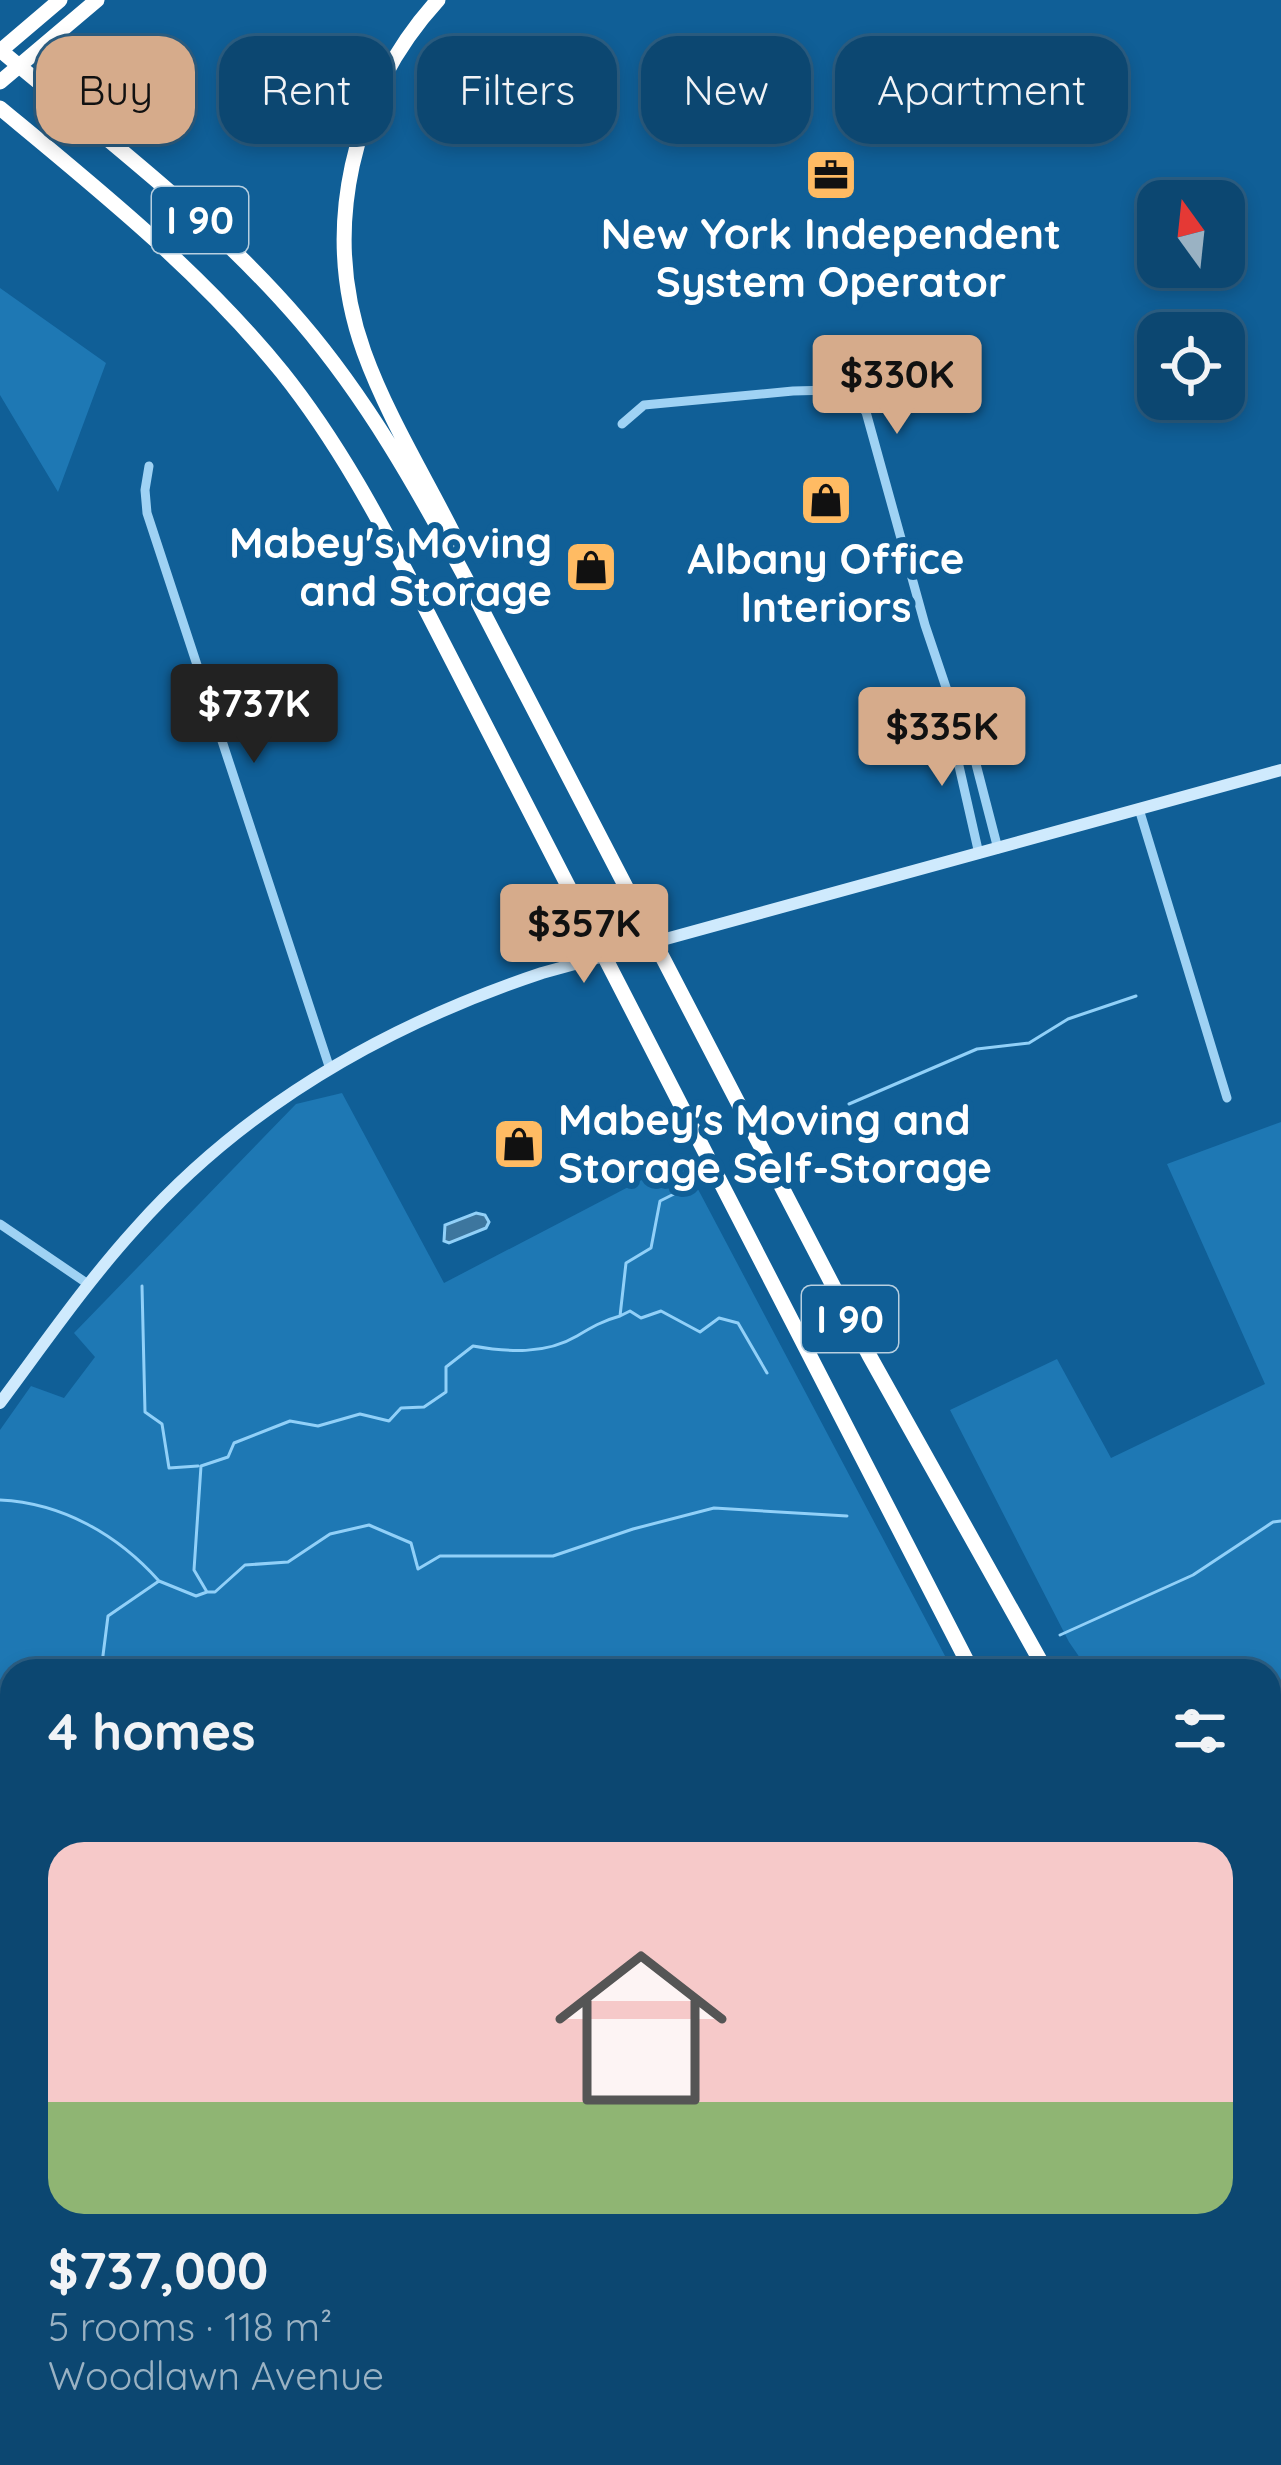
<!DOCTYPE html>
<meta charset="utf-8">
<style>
body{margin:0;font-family:Quicksand,sans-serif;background:#1a5179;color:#f1f3f6;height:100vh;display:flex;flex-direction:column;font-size:45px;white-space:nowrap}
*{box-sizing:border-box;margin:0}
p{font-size:39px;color:#9ab2c3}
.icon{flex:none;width:66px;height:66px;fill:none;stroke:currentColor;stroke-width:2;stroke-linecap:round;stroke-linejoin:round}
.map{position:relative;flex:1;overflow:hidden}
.side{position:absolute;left:0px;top:1659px;width:1281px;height:807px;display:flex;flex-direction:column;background:#0c4771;border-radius:36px 36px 0 0;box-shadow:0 6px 18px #0003,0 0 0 3px #2c5f84}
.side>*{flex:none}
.hud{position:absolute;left:36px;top:36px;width:1209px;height:108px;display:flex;gap:24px}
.needle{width:78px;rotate:345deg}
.tools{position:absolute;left:1137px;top:180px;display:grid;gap:24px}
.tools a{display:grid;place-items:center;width:108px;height:108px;border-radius:24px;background:#0c4771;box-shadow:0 6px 18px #0003,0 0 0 3px #2c5f84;font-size:60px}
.price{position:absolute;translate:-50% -102px;padding:0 27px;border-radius:12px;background:#d6ab8b;color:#111;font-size:39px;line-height:78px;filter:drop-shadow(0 3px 6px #0008)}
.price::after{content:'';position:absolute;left:50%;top:72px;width:36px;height:27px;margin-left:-18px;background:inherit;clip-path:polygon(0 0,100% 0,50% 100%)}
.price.active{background:#222;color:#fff}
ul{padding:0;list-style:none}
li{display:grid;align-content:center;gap:24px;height:636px;padding:0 48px}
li+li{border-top:3px solid #2c5f84}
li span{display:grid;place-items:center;height:372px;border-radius:36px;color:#555}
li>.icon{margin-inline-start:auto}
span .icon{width:216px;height:216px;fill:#fffc;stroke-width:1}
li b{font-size:51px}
h2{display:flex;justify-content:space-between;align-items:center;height:144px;padding:0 48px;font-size:51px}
.chip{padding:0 42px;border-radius:36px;background:#0c4771;box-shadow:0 6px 18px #0003,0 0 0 3px #2c5f84;font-size:42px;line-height:108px}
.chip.active{background:#d6ab8b;color:#111}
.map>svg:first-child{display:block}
.green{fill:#1e78b4}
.water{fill:#3d769e;stroke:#91d0f8;stroke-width:3}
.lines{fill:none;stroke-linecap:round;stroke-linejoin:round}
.stream{stroke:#91d0f8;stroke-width:3}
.street{stroke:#9fd2f4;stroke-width:9}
.secondary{stroke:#cfeafd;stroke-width:12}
.highway{stroke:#fff;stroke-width:15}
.labels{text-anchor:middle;stroke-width:12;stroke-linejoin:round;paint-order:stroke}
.shield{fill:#105f97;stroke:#b7cfe0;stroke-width:3}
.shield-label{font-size:39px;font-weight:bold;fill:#fff}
.poi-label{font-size:42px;font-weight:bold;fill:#fff;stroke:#105f97}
</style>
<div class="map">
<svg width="1281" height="2465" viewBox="0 0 1281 2465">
<rect width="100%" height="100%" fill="#105f97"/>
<path class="green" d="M0,288L106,363L58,492L0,395Z
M342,1093L444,1283L682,1159L953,1671H12V2271L0,2275V1430L31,1386L64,1398L95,1357L74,1333L296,1104Z
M1281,1122V1951L1269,1934V1671H1089L1069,1642L950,1410L1057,1359L1111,1458L1265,1384L1167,1164Z
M0,2302L12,2339V2454H183L203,2465H0Z
M293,2454H568L571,2465H262Z"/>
<path class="water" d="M476,1213L485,1215L489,1222L486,1228L449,1243L444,1241L445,1225Z"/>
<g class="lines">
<path class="stream" d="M849,1104L977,1049L1029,1043L1068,1019L1136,996
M142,1286L145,1412L162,1424L169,1468L198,1466
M620,1316L630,1311L641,1318L661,1311L700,1332L719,1318L738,1323L767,1373
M0,1500C62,1503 117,1534 159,1581
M207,1592H215L245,1565L288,1562L330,1534L369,1525L411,1543L418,1569L440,1556H553L633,1529L714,1508L847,1516
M1060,1635L1193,1575L1273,1522L1281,1521
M101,1671L108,1616L159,1581L196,1596L207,1592L194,1570L201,1466L228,1457L234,1443L290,1421L318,1426L360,1414L389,1421L401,1408L424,1407L446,1392V1367L473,1346C507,1352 545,1355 577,1336C592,1327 602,1321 620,1316L626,1263L651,1248L660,1201L674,1194
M0,2162L12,2155"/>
<path class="street" d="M622,424L644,405L793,391L832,390L853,397L866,412L925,625L959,726L969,737L998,849
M149,466L145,490L147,513L329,1066
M959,726L954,744L979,854
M1139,809L1227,1098
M0,1224L88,1284"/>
<path class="secondary" d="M0,1403C44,1344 86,1283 135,1229C245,1105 386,1025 542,973L1281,770"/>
<path class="highway" d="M438,0C352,94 320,230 364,352C389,421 430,485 462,551
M0,50C103,137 213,219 301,322C367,399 417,488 465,577L869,1355L1046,1671
M0,51L60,0
M0,82L97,0
M0,108C99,190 201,272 282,372C338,442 380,521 421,600L972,1671
M1269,2009L1281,2026
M1269,2152L1281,2169"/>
</g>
<defs>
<g id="office-square" transform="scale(2.7)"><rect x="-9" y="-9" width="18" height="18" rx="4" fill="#ffbb63" stroke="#105f97"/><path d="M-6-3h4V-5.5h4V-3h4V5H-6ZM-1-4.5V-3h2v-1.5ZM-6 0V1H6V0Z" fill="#111"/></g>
<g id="shop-square" transform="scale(2.7)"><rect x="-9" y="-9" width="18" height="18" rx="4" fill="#ffbb63" stroke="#105f97"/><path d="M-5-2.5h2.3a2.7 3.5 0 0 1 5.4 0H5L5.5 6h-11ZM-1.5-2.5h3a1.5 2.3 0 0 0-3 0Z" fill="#111"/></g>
</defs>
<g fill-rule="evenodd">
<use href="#office-square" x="831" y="175"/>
<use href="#shop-square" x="826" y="500"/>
<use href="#shop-square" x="591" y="567"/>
<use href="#shop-square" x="519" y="1144"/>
</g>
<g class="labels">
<g class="shield">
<rect x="152" y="187" width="96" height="66" rx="9"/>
<rect x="802" y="1286" width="96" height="66" rx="9"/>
</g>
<g class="shield-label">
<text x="200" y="234">I 90</text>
<text x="850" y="1333">I 90</text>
</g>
<g class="poi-label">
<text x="831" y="249">New York Independent<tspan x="831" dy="48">System Operator</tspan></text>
<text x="552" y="558" text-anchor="end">Mabey's Moving<tspan x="552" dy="48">and Storage</tspan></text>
<text x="826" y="574">Albany Office<tspan x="826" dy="48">Interiors</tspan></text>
<text x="558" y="1135" text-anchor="start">Mabey's Moving and<tspan x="558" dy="48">Storage Self-Storage</tspan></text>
</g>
</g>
</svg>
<div class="tools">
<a><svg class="needle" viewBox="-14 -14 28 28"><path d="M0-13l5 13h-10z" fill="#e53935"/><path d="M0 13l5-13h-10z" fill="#9ab2c3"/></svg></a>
<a><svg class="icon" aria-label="locate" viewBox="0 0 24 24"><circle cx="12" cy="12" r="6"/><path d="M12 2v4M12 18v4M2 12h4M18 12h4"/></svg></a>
</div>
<b class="price" style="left:897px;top:437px">$330K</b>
<b class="price active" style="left:254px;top:766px">$737K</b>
<b class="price" style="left:942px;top:789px">$335K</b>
<b class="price" style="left:584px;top:986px">$357K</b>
<div class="hud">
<a class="chip active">Buy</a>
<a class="chip">Rent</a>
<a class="chip">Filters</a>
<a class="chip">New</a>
<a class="chip">Apartment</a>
</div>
<section class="side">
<h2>4 homes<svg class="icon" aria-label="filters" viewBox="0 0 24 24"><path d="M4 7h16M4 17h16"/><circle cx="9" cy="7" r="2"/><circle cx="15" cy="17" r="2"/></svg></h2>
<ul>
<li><span style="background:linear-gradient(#f6c9c9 70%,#8fb573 0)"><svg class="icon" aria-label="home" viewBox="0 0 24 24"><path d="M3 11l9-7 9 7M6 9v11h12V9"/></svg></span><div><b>$737,000</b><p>5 rooms · 118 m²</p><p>Woodlawn Avenue</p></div></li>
</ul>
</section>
</div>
